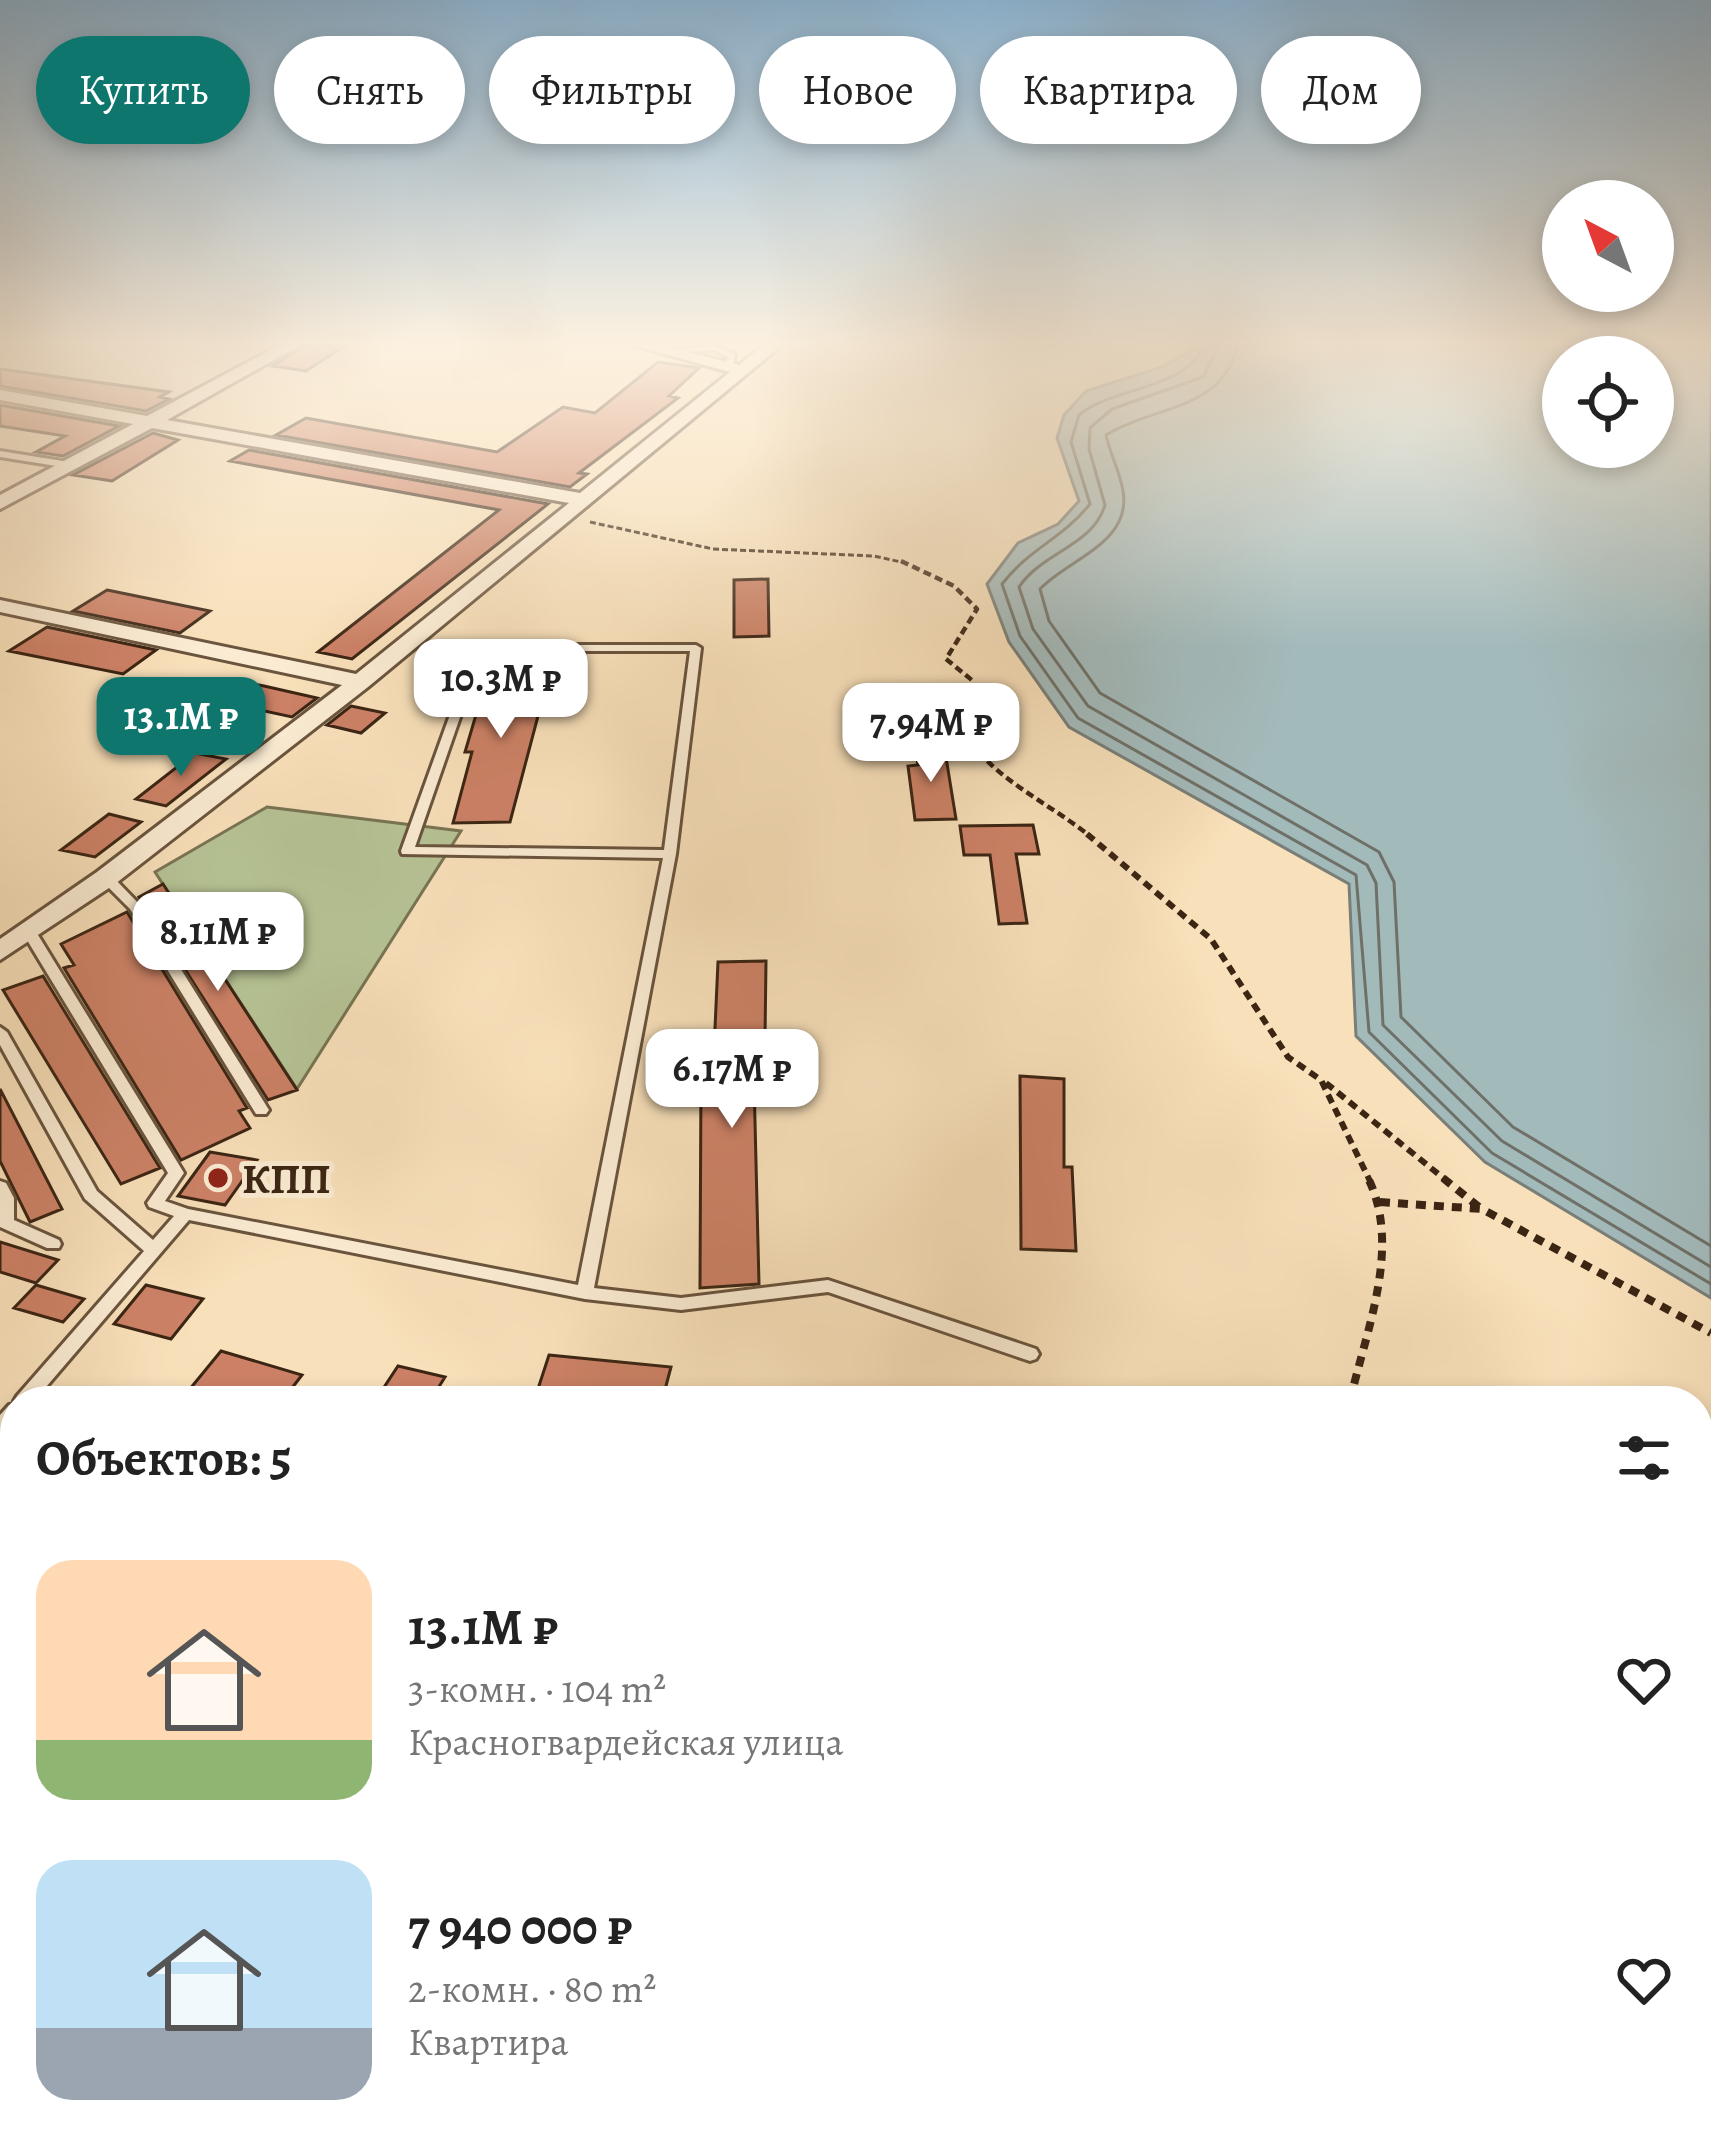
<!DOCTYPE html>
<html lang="ru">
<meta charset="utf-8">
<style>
body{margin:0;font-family:Alegreya,serif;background:#f2f2f2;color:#222;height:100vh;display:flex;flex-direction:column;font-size:45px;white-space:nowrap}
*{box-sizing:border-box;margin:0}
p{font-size:39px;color:#767676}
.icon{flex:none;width:66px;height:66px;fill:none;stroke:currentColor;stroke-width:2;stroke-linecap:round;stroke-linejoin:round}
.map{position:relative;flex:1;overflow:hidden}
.details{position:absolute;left:0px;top:1386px;width:1713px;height:771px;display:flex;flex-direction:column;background:#fff;border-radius:48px 48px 0 0;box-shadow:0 6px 18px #0003}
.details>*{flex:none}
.hud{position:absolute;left:36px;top:36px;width:1641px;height:108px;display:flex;gap:24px}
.needle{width:78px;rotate:319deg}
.fabs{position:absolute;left:1542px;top:180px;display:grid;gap:24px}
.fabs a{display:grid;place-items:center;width:132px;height:132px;border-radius:50%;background:#fff;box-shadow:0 6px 18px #0003;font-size:60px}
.price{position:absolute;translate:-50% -102px;padding:0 27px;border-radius:24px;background:#fff;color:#222;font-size:39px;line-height:78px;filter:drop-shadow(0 3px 6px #0008)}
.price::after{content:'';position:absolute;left:50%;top:72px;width:36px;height:27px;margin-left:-18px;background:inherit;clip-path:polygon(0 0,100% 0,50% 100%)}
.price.on{background:#0f766e;color:#fff}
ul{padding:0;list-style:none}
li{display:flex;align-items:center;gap:36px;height:300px;padding:0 36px}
li span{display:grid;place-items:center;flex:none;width:336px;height:240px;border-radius:36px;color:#555}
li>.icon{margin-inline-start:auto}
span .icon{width:144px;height:144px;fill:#fffc;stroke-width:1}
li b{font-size:51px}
h2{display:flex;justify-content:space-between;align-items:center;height:144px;padding:0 36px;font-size:51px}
.pill{padding:0 42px;border-radius:54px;background:#fff;box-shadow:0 6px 18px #0003;font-size:42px;line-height:108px}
.pill.on{background:#0f766e;color:#fff}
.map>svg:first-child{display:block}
.green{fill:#b6c395;stroke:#787454;stroke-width:3}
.water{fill:#a3babb;stroke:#797e78;stroke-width:3;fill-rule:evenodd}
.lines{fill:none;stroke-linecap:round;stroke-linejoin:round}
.shore{stroke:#6f7067;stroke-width:3}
.building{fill:#cc8166;stroke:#3b2513;stroke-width:3}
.lane-casing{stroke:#6a543d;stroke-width:6}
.street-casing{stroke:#6a543d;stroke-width:6}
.path-far4{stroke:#3b2513;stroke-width:3;stroke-dasharray:6 3;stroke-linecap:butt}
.path-far3{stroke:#3b2513;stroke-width:4.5;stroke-dasharray:8 4.5;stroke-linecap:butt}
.path-far2{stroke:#3b2513;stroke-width:6;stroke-dasharray:9 6;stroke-linecap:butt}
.path-far1{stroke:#3b2513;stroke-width:8;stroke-dasharray:10 8;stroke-linecap:butt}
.path{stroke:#3b2513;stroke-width:9;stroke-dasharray:14 9;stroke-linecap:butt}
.lane{fill:#faebd2;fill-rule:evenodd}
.street{fill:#faebd2;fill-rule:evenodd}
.poi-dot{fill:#8f2418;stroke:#faebd2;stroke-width:4.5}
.labels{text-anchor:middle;stroke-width:10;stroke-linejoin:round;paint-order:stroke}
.poi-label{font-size:42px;font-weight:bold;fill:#3b2513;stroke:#faebd2;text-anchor:start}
</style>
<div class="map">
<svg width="1711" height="2156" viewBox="0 0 1711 2156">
<rect width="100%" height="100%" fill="#f8e0ba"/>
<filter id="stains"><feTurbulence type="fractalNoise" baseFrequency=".00167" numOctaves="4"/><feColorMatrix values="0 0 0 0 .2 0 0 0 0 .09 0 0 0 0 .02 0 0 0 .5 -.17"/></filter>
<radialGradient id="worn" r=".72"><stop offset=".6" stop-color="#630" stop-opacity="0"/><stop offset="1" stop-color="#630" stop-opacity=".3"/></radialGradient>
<path class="green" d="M267,807L461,831L297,1089L155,872Z"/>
<path class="water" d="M1201,345H1711V1298L1485,1162L1356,1036L1349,884L1069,727L1009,642L987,584L1018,543L1058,524L1079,501L1057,438L1064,415L1086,391L1162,367ZM1563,357H1653V447H1563Z"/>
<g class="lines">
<path class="shore" d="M1204,345C1185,391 1116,385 1079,415L1071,442L1090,504C1060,541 1032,546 1002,584L1020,636L1078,718L1356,875L1369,1032L1492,1153L1711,1284
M1219,345L1203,377L1112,409L1090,428L1089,449L1105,505C1093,546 1042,552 1019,587L1033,629L1088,706L1367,865L1376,883L1383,1025L1502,1141L1711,1267
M1238,345C1223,411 1155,405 1106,435C1110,454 1120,472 1123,491C1132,543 1068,559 1040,589L1049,621L1100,693L1379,852L1394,882L1401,1017L1513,1127L1711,1246"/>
</g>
<path class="building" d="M304,345H346L306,371L273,366Z
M658,362L699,368L669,396L678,398L579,473L587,474L570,487L276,435L306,418L497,452L563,407L595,413Z
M0,369L169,392L160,397L169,399L146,411L0,386Z
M0,405L119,426L63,456L36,452L65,436L0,426Z
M153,433L178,440L112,481L73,475Z
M249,450L548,504L352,659L318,652L499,510L230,461Z
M768,579L769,636L734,637V580Z
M107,590L210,611L180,633L73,611Z
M47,627L156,650L123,674L9,651Z
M552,663L510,822L453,823L472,752H465L491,664Z
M235,680L264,686L317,698L292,717L209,699Z
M351,706L385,713L361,733L327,725Z
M944,745L956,819L915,820L908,766L918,765L915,746Z
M195,753L226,759L166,806L136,799Z
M109,814L141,822L95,857L61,850Z
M1033,825L1039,854H1016L1027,923L999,924L990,855H964L960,826Z
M163,884L297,1090L268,1100L139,897Z
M127,912L247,1108L239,1111L250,1128L181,1160L64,968L74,965L61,944Z
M766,961L765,1039L753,1040L759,1284L700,1288L701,1072H713L718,962Z
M43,976L160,1168L121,1184L3,990Z
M1020,1076L1064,1079V1167H1072L1076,1251L1021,1249Z
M0,1089L62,1209L30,1222L0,1161Z
M210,1152L257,1160L225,1205L178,1196Z
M0,1242L58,1260L36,1283L0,1272Z
M36,1285L84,1299L63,1322L14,1308Z
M146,1285L203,1299L171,1339L114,1324Z
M221,1351L302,1375L282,1401H180Z
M549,1355L671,1367L662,1401H534Z
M398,1366L445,1377L430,1401H375Z"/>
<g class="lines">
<g class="lane-casing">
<path id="lane" d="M715,346L735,354L733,367L726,365L728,357L714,350L673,353L669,351L673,349Z
M0,451L69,462L74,465L69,468L0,457Z
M479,645H696L701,648L676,854L594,1288L681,1298L828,1280L1036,1349L1039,1354L1036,1359L1030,1361L1024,1359L828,1292L681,1310L585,1299L189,1220L34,1401H15V1422L6,1432L0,1434V1415L9,1405L15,1403L14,1401L17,1396L144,1251L85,1199L0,1045V1027L7,1032L97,1191L153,1240L174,1216L149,1207L147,1203L168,1173L24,935L26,932H36L38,935L184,1173L165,1201L188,1209L578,1285L663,858L402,854L401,851L474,648ZM483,651H690L664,850L415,847Z
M106,874L111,875L142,907L269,1110L266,1114H256L130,909L99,878Z
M0,1181L6,1183L14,1198V1220L59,1240L61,1244L59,1248H47L0,1227Z"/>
</g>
<g class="street-casing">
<path id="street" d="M280,345H300L167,420L580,493L730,372L633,345H660L739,365L764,345H782L368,687L115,884L0,960V939L97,872L342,685L0,612V600L356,674L569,503L152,428L0,509V495L133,424L0,400V390L147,416Z"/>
</g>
<path class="path-far4" d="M590,522L713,549L874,556L910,564"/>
<path class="path-far3" d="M901,561L954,586L977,609L946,659L973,681L962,728C989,778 1047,801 1091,837"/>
<path class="path-far2" d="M1087,834L1211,939L1288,1057L1321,1080L1370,1181
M1326,1083L1447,1181"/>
<path class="path-far1" d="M1443,1178L1479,1207
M1380,1202L1482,1209L1711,1333
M1350,1401C1366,1330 1402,1247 1368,1178"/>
<path class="path" d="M1410,2142L1412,2156"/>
<use href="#lane" class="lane"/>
<use href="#street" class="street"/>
</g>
<linearGradient id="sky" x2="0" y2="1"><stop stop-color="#8cb6d6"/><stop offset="0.53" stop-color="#fcf1e0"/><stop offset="1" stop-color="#fcf1e0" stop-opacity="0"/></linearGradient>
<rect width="1711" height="647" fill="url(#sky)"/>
<circle class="poi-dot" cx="218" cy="1178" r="12"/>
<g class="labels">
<g class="poi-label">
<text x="242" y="1193">КПП</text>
</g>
</g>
<rect width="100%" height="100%" filter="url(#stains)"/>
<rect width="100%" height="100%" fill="url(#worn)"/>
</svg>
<div class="fabs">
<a><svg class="needle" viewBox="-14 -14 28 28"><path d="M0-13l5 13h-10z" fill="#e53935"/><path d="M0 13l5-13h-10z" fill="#767676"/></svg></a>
<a><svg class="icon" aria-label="locate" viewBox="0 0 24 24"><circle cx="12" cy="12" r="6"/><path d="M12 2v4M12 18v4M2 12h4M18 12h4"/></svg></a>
</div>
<b class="price" style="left:501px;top:741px">10.3M ₽</b>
<b class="price on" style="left:181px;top:779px">13.1M ₽</b>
<b class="price" style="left:931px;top:785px">7.94M ₽</b>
<b class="price" style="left:218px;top:994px">8.11M ₽</b>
<b class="price" style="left:732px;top:1131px">6.17M ₽</b>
<div class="hud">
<a class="pill on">Купить</a>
<a class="pill">Снять</a>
<a class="pill">Фильтры</a>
<a class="pill">Новое</a>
<a class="pill">Квартира</a>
<a class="pill">Дом</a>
</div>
<section class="details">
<h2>Объектов: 5<svg class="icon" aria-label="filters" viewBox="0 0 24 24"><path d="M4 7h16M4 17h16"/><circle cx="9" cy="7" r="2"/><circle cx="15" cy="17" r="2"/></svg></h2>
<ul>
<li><span style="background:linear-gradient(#ffd9b3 75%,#8fb573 0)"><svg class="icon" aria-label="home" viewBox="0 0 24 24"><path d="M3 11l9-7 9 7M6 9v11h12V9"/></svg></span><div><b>13.1M ₽</b><p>3-комн. · 104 m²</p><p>Красногвардейская улица</p></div><svg class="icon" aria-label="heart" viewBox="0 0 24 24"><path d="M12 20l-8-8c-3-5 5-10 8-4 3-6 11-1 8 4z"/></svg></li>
<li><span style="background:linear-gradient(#bfe0f5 70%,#9aa5b1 0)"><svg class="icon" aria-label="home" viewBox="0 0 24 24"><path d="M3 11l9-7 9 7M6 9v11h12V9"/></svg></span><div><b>7 940 000 ₽</b><p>2-комн. · 80 m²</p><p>Квартира</p></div><svg class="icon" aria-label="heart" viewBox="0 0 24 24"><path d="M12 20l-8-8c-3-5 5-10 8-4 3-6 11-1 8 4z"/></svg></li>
</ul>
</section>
</div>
